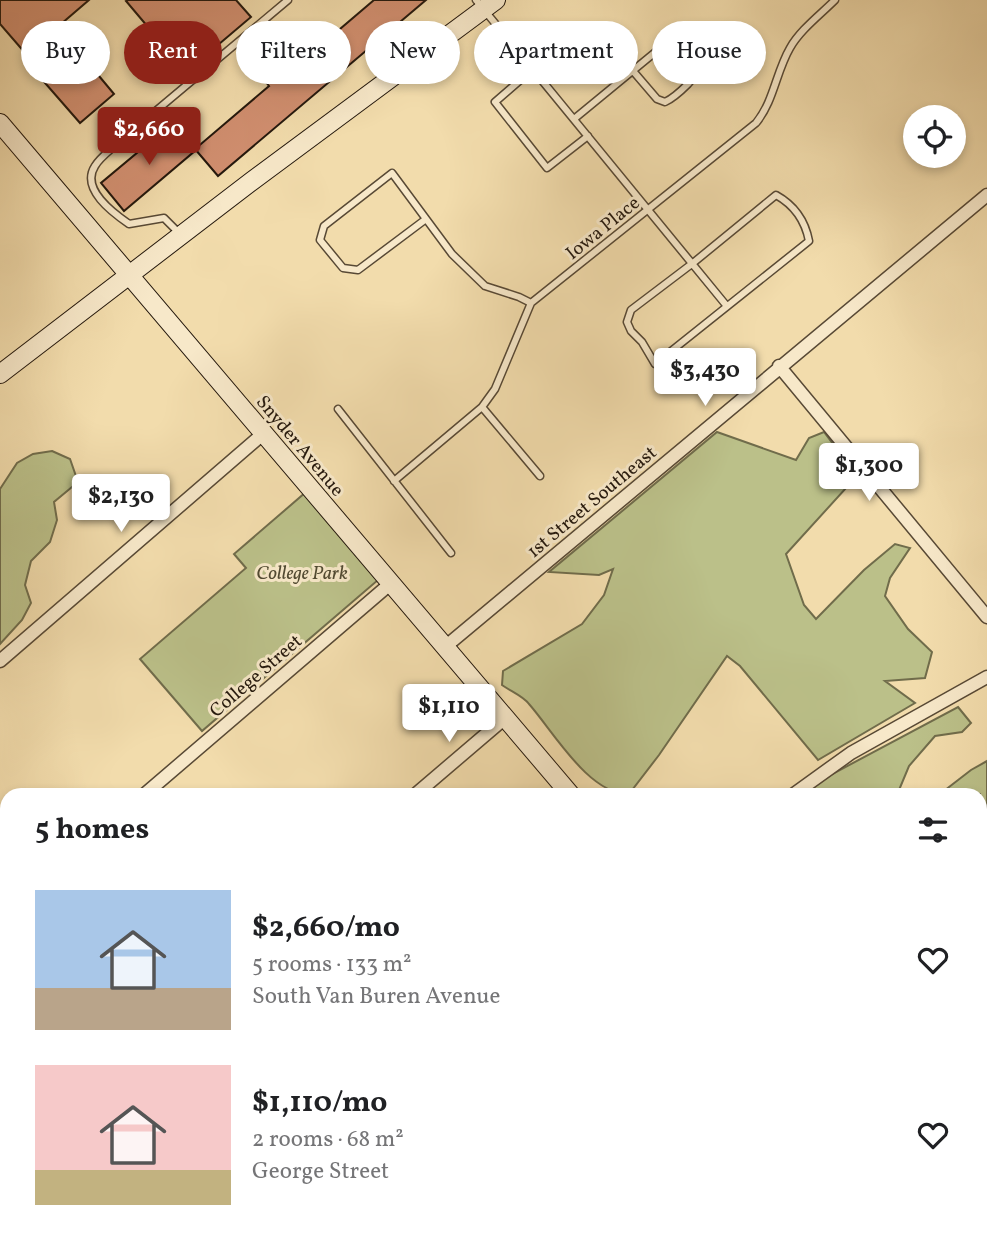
<!DOCTYPE html>
<meta charset="utf-8">
<style>
body{margin:0;font-family:Vollkorn,serif;background:#f2f2f2;color:#202124;height:100vh;display:flex;flex-direction:column;font-size:26px;white-space:nowrap}
*{box-sizing:border-box;margin:0}
p{font-size:23px;color:#757577}
.icon{flex:none;width:38px;height:38px;fill:none;stroke:currentColor;stroke-width:2;stroke-linecap:round;stroke-linejoin:round}
.map{position:relative;flex:1;overflow:hidden}
.drawer{position:absolute;left:0px;top:788px;width:987px;height:450px;display:flex;flex-direction:column;background:#fff;border-radius:21px 21px 0 0;box-shadow:0 4px 10px #0003}
.drawer>*{flex:none}
.guide{position:absolute;left:21px;top:21px;width:945px;height:63px;display:flex;gap:14px}
.buttons{position:absolute;left:903px;top:105px;display:grid;gap:14px}
.buttons a{display:grid;place-items:center;width:63px;height:63px;border-radius:50%;background:#fff;box-shadow:0 4px 10px #0003;font-size:35px}
.price{position:absolute;translate:-50% -60px;padding:0 16px;border-radius:7px;background:#fff;color:#222;font-size:23px;line-height:46px;filter:drop-shadow(0 2px 4px #0008)}
.price::after{content:'';position:absolute;left:50%;top:42px;width:21px;height:16px;margin-left:-10px;background:inherit;clip-path:polygon(0 0,100% 0,50% 100%)}
.price.current{background:#8f2418;color:#fff}
ul{padding:0;list-style:none}
li{display:flex;align-items:center;gap:21px;height:175px;padding:0 35px}
li span{display:grid;place-items:center;flex:none;width:196px;height:140px;border-radius:0px;color:#555}
li>.icon{margin-inline-start:auto}
span .icon{width:84px;height:84px;fill:#fffc;stroke-width:1}
li b{font-size:30px}
h2{display:flex;justify-content:space-between;align-items:center;height:84px;padding:0 35px;font-size:30px}
.chip{padding:0 24px;border-radius:32px;background:#fff;box-shadow:0 4px 10px #0003;font-size:24px;line-height:63px}
.chip.current{background:#8f2418;color:#fff}
.map>svg:first-child{display:block}
.green{fill:#bbc089;stroke:#706c4b;stroke-width:2}
.building{fill:#d18f70;stroke:#24180d;stroke-width:2}
.lines{fill:none;stroke-linecap:round;stroke-linejoin:round}
.lane-casing{stroke:#584935;stroke-width:9}
.street-casing{stroke:#584935;stroke-width:15}
.secondary-casing{stroke:#24180d;stroke-width:20}
.lane{stroke:#f7e8c9;stroke-width:6}
.street{stroke:#f7e8c9;stroke-width:12}
.secondary{stroke:#f7e8c9;stroke-width:18}
.labels{text-anchor:middle;stroke-width:6;stroke-linejoin:round;paint-order:stroke}
.street-label{font-size:19px;fill:#24180d;stroke:#f7e8c9}
.park-label{font-size:19px;font-style:italic;fill:#514a32;stroke:#f7e8c9}
</style>
<div class="map">
<svg width="987" height="1237" viewBox="0 0 987 1237">
<rect width="100%" height="100%" fill="#f2dcac"/>
<filter id="stains"><feTurbulence type="fractalNoise" baseFrequency=".00286" numOctaves="4"/><feColorMatrix values="0 0 0 0 .2 0 0 0 0 .09 0 0 0 0 .02 0 0 0 .5 -.17"/></filter>
<radialGradient id="worn" r=".72"><stop offset=".6" stop-color="#630" stop-opacity="0"/><stop offset="1" stop-color="#630" stop-opacity=".3"/></radialGradient>
<path class="green" d="M717,432L796,460L809,438L824,432L857,476L786,554L804,605L816,619L864,570L895,544L910,548L890,578L885,596L908,629L932,652L925,678L885,681L915,703L818,760L740,666L727,656L659,755L629,794C589,795 553,731 529,704C523,696 510,691 502,685L503,671L582,624L604,595L613,569L599,575L549,572Z
M52,451L70,459L78,482L54,502L57,520L50,542L31,561L25,585L31,603L22,620L0,644V489L17,463L33,454Z
M306,492L378,580L202,731L140,659L246,568L234,554Z
M958,707L971,723L962,732L935,736L909,766L899,790L901,794H802L823,779Z
M987,761V919L980,931V794H940L971,770Z
M582,1230H747L745,1237H590Z"/>
<path class="building" d="M0,0H89L26,54L0,24Z
M128,0H236L251,17L186,72L126,1Z
M374,0H426L218,176L195,149L269,86L265,81L321,33L327,40Z
M74,46L114,94L80,123L39,76Z
M174,122L196,150L124,211L101,183Z"/>
<g class="lines">
<g class="lane-casing">
<path id="lane" d="M476,0L726,305
M533,69L495,102L547,168L588,136
M574,119L681,31C701,50 710,61 688,84C681,91 674,98 665,102L657,99L633,71
M776,195C794,205 805,220 809,241L655,364L642,342L631,331L627,322L631,310L693,263Z
M426,219L358,270L343,268L320,240L324,226L392,173L452,254L485,286L519,297L531,303
M179,233L164,218L129,224C113,213 80,189 95,166C100,157 112,149 120,141L288,0
M482,407L540,476
M338,409L451,553
M394,481L482,407L495,389L531,303L756,123C774,101 776,72 790,48C800,30 820,15 835,0
M980,947L987,955
M980,1001L987,1009
M980,1153L987,1146"/>
</g>
<g class="street-casing">
<path id="street" d="M779,366L987,617
M445,647L987,195
M0,661L264,433
M145,794L390,584
M416,794L505,718
M794,794L851,753L987,677
M0,919L7,913
M0,1058L7,1066
M147,1230L153,1237
M280,1237L287,1230
M531,1237L539,1230
M783,1237L791,1230"/>
</g>
<g class="secondary-casing">
<path id="secondary" d="M0,123L570,794
M0,374L252,181L496,0
M942,1230L948,1237"/>
</g>
<use href="#lane" class="lane"/>
<use href="#street" class="street"/>
<use href="#secondary" class="secondary"/>
</g>
<g class="labels">
<g class="street-label">
<text transform="translate(602 227) rotate(-39)" y="7">Iowa Place</text>
<text transform="translate(301 445) rotate(50)" y="7">Snyder Avenue</text>
<text transform="translate(591 501) rotate(-40)" y="7">1st Street Southeast</text>
<text transform="translate(255 675) rotate(-41)" y="7">College Street</text>
</g>
<g class="park-label">
<text x="302" y="579">College Park</text>
</g>
</g>
<rect width="100%" height="100%" filter="url(#stains)"/>
<rect width="100%" height="100%" fill="url(#worn)"/>
</svg>
<div class="buttons">
<a><svg class="icon" aria-label="locate" viewBox="0 0 24 24"><circle cx="12" cy="12" r="6"/><path d="M12 2v4M12 18v4M2 12h4M18 12h4"/></svg></a>
</div>
<b class="price current" style="left:149px;top:167px">$2,660</b>
<b class="price" style="left:705px;top:408px">$3,430</b>
<b class="price" style="left:869px;top:503px">$1,300</b>
<b class="price" style="left:121px;top:534px">$2,130</b>
<b class="price" style="left:449px;top:744px">$1,110</b>
<div class="guide">
<a class="chip">Buy</a>
<a class="chip current">Rent</a>
<a class="chip">Filters</a>
<a class="chip">New</a>
<a class="chip">Apartment</a>
<a class="chip">House</a>
</div>
<section class="drawer">
<h2>5 homes<svg class="icon" aria-label="filters" viewBox="0 0 24 24"><path d="M4 7h16M4 17h16"/><circle cx="9" cy="7" r="2"/><circle cx="15" cy="17" r="2"/></svg></h2>
<ul>
<li><span style="background:linear-gradient(#a9c7e8 70%,#b9a48a 0)"><svg class="icon" aria-label="home" viewBox="0 0 24 24"><path d="M3 11l9-7 9 7M6 9v11h12V9"/></svg></span><div><b>$2,660/mo</b><p>5 rooms · 133 m²</p><p>South Van Buren Avenue</p></div><svg class="icon" aria-label="heart" viewBox="0 0 24 24"><path d="M12 20l-8-8c-3-5 5-10 8-4 3-6 11-1 8 4z"/></svg></li>
<li><span style="background:linear-gradient(#f6c9c9 75%,#c2b280 0)"><svg class="icon" aria-label="home" viewBox="0 0 24 24"><path d="M3 11l9-7 9 7M6 9v11h12V9"/></svg></span><div><b>$1,110/mo</b><p>2 rooms · 68 m²</p><p>George Street</p></div><svg class="icon" aria-label="heart" viewBox="0 0 24 24"><path d="M12 20l-8-8c-3-5 5-10 8-4 3-6 11-1 8 4z"/></svg></li>
</ul>
</section>
</div>
